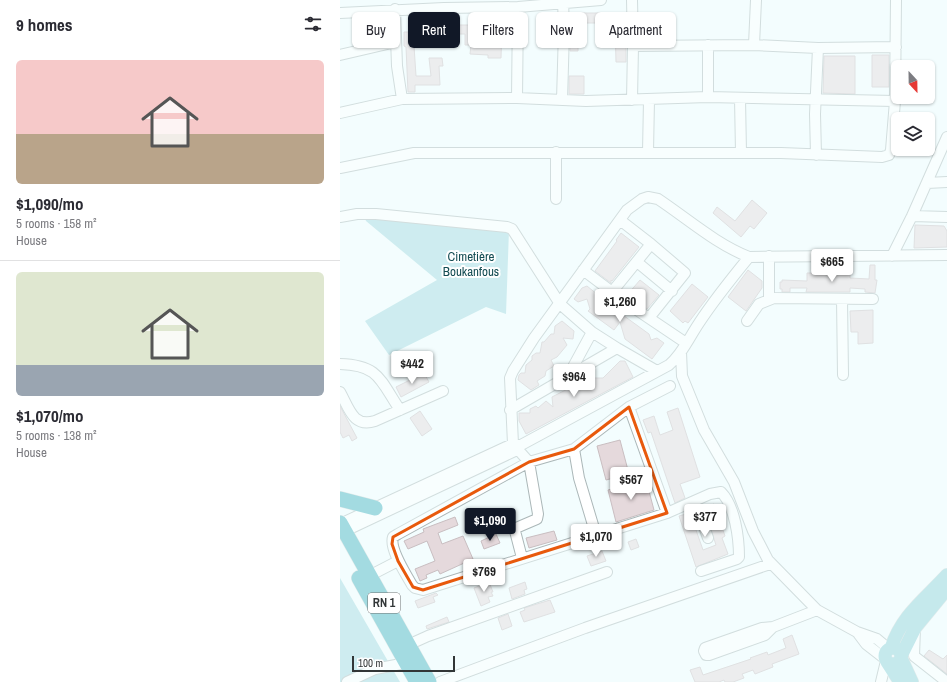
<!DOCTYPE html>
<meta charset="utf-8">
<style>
body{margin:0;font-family:"Archivo Narrow",sans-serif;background:#f7f7f7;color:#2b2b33;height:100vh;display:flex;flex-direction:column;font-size:15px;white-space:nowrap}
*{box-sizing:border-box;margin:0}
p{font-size:13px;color:#7c7c81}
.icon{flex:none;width:22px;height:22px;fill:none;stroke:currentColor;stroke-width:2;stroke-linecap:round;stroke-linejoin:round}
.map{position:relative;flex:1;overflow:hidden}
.side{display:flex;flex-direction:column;background:#fff;width:340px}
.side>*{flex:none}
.guide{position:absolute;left:12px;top:12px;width:380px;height:36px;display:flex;gap:8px}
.needle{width:26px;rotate:158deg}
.fabs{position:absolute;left:551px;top:60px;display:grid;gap:8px}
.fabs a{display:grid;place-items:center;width:44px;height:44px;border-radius:6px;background:#fff;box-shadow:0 1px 3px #0004;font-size:20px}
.scale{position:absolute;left:12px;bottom:10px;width:103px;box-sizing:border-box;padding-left:4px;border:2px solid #323637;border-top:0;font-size:11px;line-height:14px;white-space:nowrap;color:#323637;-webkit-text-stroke:3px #fff;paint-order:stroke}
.price{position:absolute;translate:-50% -34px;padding:0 9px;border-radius:4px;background:#fff;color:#222;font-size:13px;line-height:26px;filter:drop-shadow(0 1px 2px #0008)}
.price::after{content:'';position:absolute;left:50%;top:24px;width:12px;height:9px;margin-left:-6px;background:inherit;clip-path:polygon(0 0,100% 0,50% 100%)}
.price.selected{background:#111827;color:#fff}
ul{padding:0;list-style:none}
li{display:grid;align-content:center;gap:8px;height:212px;padding:0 16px}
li+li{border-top:1px solid #e1e1e2}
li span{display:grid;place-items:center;height:124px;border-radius:6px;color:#555}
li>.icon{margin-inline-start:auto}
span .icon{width:72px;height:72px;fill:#fffc;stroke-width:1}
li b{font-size:17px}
h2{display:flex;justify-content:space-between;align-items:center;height:48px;padding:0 16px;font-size:17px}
.chip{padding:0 14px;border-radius:6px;background:#fff;box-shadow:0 1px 3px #0004;font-size:14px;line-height:36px}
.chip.selected{background:#111827;color:#fff}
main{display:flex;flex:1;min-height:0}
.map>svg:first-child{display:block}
.green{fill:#a2d8df}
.building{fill:#e5d9dc;stroke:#c9bec1}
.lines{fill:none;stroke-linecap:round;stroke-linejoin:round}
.minor-casing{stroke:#abb7b8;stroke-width:12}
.major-casing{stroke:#d6d7d7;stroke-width:14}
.highway-casing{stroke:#d6d7d7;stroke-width:16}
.minor{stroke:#fff;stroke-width:10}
.major{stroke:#8fd0d8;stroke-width:13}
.highway{stroke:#44b1be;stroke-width:15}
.marked{fill:none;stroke:#e8590c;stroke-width:3;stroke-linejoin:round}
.labels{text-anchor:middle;stroke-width:4;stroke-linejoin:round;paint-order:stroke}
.shield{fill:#fff;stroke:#707273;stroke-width:1}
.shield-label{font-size:12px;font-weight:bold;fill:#323637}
.park-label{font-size:13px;fill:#144c53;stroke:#fff}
</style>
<main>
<section class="side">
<h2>9 homes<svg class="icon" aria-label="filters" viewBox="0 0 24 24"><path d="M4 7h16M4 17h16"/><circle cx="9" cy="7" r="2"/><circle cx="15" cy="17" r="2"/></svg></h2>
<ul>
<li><span style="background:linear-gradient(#f6c9c9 60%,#b9a48a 0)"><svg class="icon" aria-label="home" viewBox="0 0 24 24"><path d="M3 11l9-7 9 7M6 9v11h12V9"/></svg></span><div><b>$1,090/mo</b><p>5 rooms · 158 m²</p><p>House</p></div></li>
<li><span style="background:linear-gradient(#dfe7d0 75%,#9aa5b1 0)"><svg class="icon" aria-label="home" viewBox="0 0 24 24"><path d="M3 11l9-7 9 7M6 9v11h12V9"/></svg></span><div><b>$1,070/mo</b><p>5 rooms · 138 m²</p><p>House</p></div></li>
</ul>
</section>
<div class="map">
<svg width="607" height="682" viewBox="0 0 607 682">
<rect width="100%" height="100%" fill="#f3fdfe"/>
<path class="green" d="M24,216L169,230L166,314L146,307L49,355L25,321L97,280L26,221Z
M0,578L60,682H0Z"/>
<path class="building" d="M230,13H286V62H276L275,23H238V51H230Z
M89,22H115V25H134L133,31H150V23H162L161,58H148V55L130,54L131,45H125V34H81V46H74L76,76H91L89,58H102L103,66H99L100,85H75V92H68L66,47L64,46V32H71V26L89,25Z
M532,55H549V87H532Z
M484,56H515V94L483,93Z
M229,76H244V94H229Z
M412,200L427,213L414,229L410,226L401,237L373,213L377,207L395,221Z
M575,225L604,226L607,231V247L574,248Z
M281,233L299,247L272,281L271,280V283L255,271L277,241L276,240Z
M530,265H535V280H537L535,293L525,292V289L510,288V292H466L467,288H450V292H442V289H440V282H442V280L467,281V273H510V278L529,279Z
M408,270L422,281V288L406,311L388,297Z
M300,280L319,295L307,309L288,294Z
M352,284L368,297L348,323L345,321L343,323L330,311Z
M247,286L269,304L272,314L278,306L280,313L309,334L311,340L317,338L324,343L312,359L285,339L280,322L274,330L248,311L250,309L247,299L238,302L234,299L242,288Z
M533,310V343L518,344V332H511L510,311Z
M222,321L234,331L233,339L223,338L227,345L217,357L211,360L214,366L206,371L205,376L197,381L199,385L191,390L178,380L179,375L181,373H185L186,365L192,360V356L196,353H200L202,342H204L211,334H214L215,326Z
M280,361H285L293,377L186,434L179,421V413H190V409L196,406L198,408L206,401L213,407L212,397L249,378H263Z
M84,373L89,382L61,397L56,387Z
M0,406L17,438L12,441L9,435L3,438L0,432Z
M338,408L360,477L340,484L345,498L335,503L311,432L308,433L303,420L314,416L320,435L333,430L327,412Z
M80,411L92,429L82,436L70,418Z
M280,440L289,474L266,480L257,446Z
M306,480L314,510L276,522L268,490Z
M374,504L385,536L382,538L388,554L356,567L339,516L350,513L363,550L376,545L364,508Z
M115,517L118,525L98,533L102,544L123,536L133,559L100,574L98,570L86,575L87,578L80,581L75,569L95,561L87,541L68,549L64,541L84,532L83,529Z
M214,531L217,540L189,548L186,538Z
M156,534L160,543L144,549L141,541Z
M296,539L299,547L291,550L288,542Z
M262,551L266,561L251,566L247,556Z
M149,582L153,592H151L153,596L148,597L150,602L141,606L134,588Z
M185,582L187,589L184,590L185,594L172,599L169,588Z
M96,593L98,595L93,597L95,602L78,608L75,601Z
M210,600L215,612L184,622L180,612L185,610L184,608Z
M168,614L172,626L162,630L158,618Z
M107,617L109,622L87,629L86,626Z
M452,635L459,654L432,664L433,667L415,674L413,670L402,674L404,678L393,682H385L384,680L379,682H355L350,670L360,667L363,675L411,659L410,658L427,652L428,655L446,648L443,639Z
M589,650L603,659L607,655V674L584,656Z"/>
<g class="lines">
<g class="minor-casing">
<path id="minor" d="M292,0L293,46
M55,9L57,66L62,99
M0,13L104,8L178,7L261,0
M368,45V97
M414,45L416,0
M0,55L56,42
M177,98L178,7
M400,98L401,153
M222,100L224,30L223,0
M292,100L293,46L414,45L478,48
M0,113L62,99L177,98L246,101L368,97L555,101
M308,152L309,100
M476,155L475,114L478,48L556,47
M0,168L74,153H441L542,157L549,155L551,150L555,101L556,0
M587,183L607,182
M216,199V152
M572,216L607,217
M0,217L17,214H36L167,227L172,229L220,304L252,332L277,348
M280,220L311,244
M429,256V299
M552,256L572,216L607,137
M297,262L332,291
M243,270L288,304L346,343
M272,292L311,244L345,273L309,318
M502,299L503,375
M407,321L419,304L434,298L533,299
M341,352L342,376L364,430L394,482L413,531L428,560L477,610L517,632L526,644L544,658
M0,364C39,365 40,380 60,410
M227,378L252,332
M330,386L289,407L234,449L189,462L58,534L53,537C49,549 66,574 72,585L75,588L83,590L327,513L370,494L381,492C395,506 399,538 399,557L397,559L361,571
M0,392C9,408 13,428 35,421L103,391
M289,407L327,513
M170,410L277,348L317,371
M234,449L239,478L256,535
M355,501L368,538
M0,524L166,447L173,444L179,445
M5,531L177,450L181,445L329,365C342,354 349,338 359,323C374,300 391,279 409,257
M182,558L175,531L176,528L197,519L198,514L189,462L173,444L170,378L173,371L194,338L287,210L302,199L308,197L318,199C348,219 376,244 409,257L607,255
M29,576L58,561
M433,627L425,635L369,655H366L364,651L365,648L422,628Z
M433,627L477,610
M575,628L574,656L607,682
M517,632L537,639L549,649
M68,645L88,636L267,572
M7,682L35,669L66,663
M100,682L245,628L430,564
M541,682L546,661"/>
</g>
<g class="major-casing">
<path id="major" d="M545 656a8 8 0 1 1 16 0a8 8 0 1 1-16 0Z
M551,648C562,615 584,600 607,575
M561,656L575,628L607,589
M561,658L572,682
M547,662L560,682"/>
</g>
<g class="highway-casing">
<path id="highway" d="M0,499L35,508
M0,523L89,682
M19,578L77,682"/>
</g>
<use href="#minor" class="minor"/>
<use href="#major" class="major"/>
<use href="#highway" class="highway"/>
</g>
<path d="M0 0H607V682H0ZM289,407L327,513L83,590L73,587L58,561L52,544L53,537L189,462L234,449Z" fill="#f3fdfe" fill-opacity=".55" fill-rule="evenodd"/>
<path class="marked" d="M289,407L327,513L83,590L73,587L58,561L52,544L53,537L189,462L234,449Z"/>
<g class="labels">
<rect class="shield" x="28" y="593" width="32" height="20" rx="3"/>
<g class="shield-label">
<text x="44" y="607">RN 1</text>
</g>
<g class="park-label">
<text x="131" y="261">Cimetière<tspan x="131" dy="15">Boukanfous</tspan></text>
</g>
</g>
</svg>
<div class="fabs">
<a><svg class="needle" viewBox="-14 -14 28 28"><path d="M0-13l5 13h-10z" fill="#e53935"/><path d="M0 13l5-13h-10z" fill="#7c7c81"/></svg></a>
<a><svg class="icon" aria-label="layers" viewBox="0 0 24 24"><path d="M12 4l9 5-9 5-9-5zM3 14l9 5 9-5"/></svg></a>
</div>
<div class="scale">100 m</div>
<b class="price" style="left:492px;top:283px">$665</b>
<b class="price" style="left:280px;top:323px">$1,260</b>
<b class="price" style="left:72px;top:385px">$442</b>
<b class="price" style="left:234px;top:398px">$964</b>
<b class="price" style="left:291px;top:501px">$567</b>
<b class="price" style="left:365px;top:538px">$377</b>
<b class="price selected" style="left:150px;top:542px">$1,090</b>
<b class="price" style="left:256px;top:558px">$1,070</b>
<b class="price" style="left:144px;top:593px">$769</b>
<div class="guide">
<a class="chip">Buy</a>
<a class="chip selected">Rent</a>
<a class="chip">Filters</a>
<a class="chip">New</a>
<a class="chip">Apartment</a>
</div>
</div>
</main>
